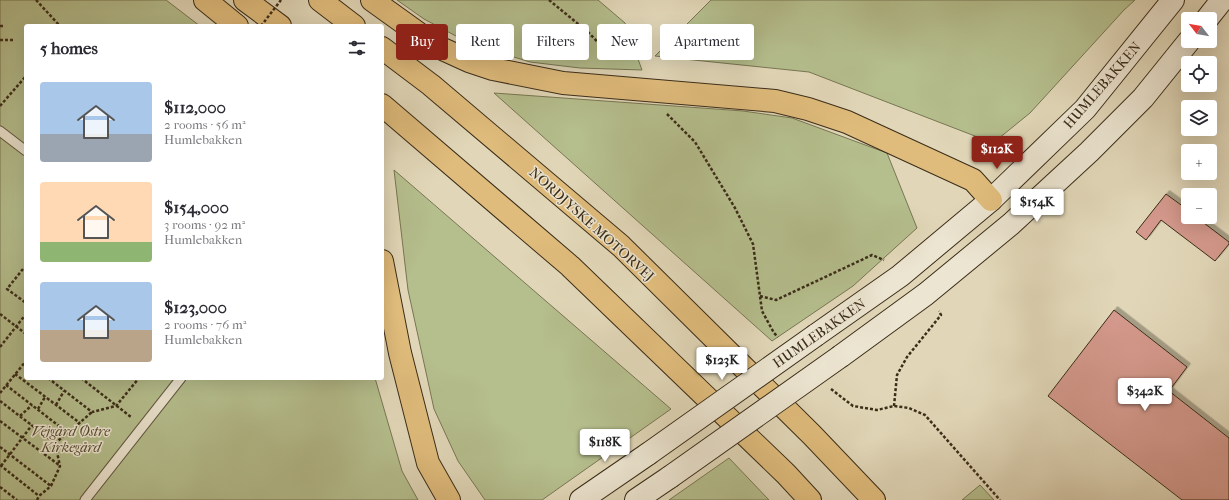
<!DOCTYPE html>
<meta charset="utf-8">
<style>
body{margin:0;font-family:"IM FELL French Canon",serif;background:#f7f7f7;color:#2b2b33;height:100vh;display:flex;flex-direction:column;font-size:15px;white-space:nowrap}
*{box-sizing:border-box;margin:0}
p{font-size:13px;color:#7c7c81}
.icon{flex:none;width:22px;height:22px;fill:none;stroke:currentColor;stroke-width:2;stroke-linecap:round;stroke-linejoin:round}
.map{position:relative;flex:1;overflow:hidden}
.panel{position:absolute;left:24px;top:24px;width:360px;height:356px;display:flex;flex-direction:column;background:#fff;border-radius:4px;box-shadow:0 4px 16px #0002}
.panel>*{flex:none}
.top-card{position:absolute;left:396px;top:24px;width:380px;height:36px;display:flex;gap:8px}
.needle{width:26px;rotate:301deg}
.buttons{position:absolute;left:1181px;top:12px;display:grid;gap:8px}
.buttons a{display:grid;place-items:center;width:36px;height:36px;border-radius:4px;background:#fff;box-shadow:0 4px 16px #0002;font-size:20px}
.price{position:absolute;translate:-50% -34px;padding:0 9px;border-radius:4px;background:#fff;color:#222;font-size:13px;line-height:26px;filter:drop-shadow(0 1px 2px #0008)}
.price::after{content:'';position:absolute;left:50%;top:24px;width:12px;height:9px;margin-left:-6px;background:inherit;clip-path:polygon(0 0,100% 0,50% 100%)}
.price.selected{background:#8f2418;color:#fff}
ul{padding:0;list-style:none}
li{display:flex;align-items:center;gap:12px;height:100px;padding:0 16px}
li span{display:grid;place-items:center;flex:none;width:112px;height:80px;border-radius:4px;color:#555}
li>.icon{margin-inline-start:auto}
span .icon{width:48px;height:48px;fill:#fffc;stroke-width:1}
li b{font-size:17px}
h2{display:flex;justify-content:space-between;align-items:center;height:48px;padding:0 16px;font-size:17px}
.tag{padding:0 14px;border-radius:4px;background:#fff;box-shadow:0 4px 16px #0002;font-size:14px;line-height:36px}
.tag.selected{background:#8f2418;color:#fff}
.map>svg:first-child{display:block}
.green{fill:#b5be8d;stroke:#787653}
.building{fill:#d4998c;stroke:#3b2d19;filter:url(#shadow)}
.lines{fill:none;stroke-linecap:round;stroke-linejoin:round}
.lane-casing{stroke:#645841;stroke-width:11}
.secondary-casing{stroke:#3b2d19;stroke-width:24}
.highway-casing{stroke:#3b2d19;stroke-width:24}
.path{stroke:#3b2d19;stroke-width:2.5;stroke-dasharray:3 2;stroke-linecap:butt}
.lane{stroke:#ece5d1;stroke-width:9}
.secondary{stroke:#ece5d1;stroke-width:22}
.highway{stroke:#e0bc7c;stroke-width:22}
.secondary-bridge-casing{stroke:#3b2d19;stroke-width:24;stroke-linecap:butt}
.path-bridge{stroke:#3b2d19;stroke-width:2.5;stroke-dasharray:3 2;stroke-linecap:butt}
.secondary-bridge{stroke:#ece5d1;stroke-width:22}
.labels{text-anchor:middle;stroke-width:3;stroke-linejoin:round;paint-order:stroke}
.street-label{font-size:14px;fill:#3b2d19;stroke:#ece5d1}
.park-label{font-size:14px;font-style:italic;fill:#534a30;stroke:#ece5d1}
</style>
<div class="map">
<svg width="1229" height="500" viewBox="0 0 1229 500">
<defs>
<filter id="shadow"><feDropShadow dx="3.5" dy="-3.5" stdDeviation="0" flood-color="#0004"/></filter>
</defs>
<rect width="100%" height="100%" fill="#e1d7b8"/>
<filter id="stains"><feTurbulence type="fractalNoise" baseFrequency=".005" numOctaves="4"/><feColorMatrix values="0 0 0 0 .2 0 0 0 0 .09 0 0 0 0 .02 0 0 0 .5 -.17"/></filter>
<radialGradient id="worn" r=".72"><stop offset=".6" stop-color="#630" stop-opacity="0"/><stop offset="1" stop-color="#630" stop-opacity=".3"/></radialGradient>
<path class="green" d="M0,0H166L200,26H26V378H375L402,471L418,500H0Z
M397,0H598L625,23L642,70L580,68L530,62L469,43L424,19Z
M711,0H1135L1124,10L1030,113L993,143L809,72L655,56Z
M494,93L743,111L792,118L887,153L917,228L853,286L772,341Z
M394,170L671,409L542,500H485L458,461L434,409L408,290Z
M729,458L769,500H669Z
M980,485L994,500H962Z"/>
<path class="building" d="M1166,194L1188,210V217H1196L1229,242V244L1215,261L1161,220L1146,240L1136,232Z
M1114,310L1187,367L1169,391L1229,438V500H1182L1048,396Z"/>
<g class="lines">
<g class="lane-casing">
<path id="lane" d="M0,131L26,151
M85,500L181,378"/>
</g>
<g class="secondary-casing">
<path id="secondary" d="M1207,19L1222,0
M816,335L900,276L991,200L1085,109L1173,0
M841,356L926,294L1011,224L1089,152L1143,98L1189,41
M581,500L648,454
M636,500L670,477"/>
</g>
<g class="highway-casing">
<path id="highway" d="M205,0L237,26
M245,0L280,26
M320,0L354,26
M372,0L436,46L469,61L493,69L563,83L775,101L808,109L847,122L973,180L991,200
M382,48L431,85L621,246L812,435L874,500
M382,105L570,266L786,474L810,500
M382,261L400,353L428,463L449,500"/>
</g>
<path class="path" d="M36,0L60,26
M549,0L588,32L615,60
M0,26H4
M0,40H14
M0,106L26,76
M667,114L695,142L735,208L753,244L762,311L774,333L778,337
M23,269L7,289L26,303
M760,296L776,300L872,255L884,260
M0,314L26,334
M0,347L26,314
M15,374L80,423
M48,378L92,412L116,406L139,378
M81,378L131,417
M6,385L68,433
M831,389L853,406L877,410L894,406L909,408L925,415L1000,500
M0,393L26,361
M0,401L55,443
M56,405L64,391
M894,406L897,375L907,357L941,315L939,311
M38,409L45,397
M20,416L32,405
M0,421L59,465
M0,447L51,486
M0,465L39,496
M1,466L32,425
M0,487L17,500
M37,500L39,496L51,486L60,466L55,443L68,433L92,412"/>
<use href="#lane" class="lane"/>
<use href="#secondary" class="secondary"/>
<use href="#highway" class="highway"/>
<g class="secondary-bridge-casing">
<path id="secondary-bridge" d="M648,454L816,335
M670,477L841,356"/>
</g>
<path class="path-bridge" d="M261,26L281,0"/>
<use href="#secondary-bridge" class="secondary-bridge"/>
</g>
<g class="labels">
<g class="street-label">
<text transform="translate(1102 85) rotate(-49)" y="5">HUMLEBAKKEN</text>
<text transform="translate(592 224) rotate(42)" y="5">NORDJYSKE MOTORVEJ</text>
<text transform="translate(819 333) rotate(-35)" y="5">HUMLEBAKKEN</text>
</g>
<g class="park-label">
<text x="71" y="436">Vejgård Østre<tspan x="71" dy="16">Kirkegård</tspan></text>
</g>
</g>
<rect width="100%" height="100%" filter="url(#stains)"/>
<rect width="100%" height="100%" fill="url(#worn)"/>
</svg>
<div class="buttons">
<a><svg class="needle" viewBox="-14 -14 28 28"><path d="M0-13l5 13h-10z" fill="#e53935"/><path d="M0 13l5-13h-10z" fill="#7c7c81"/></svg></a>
<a><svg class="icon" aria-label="locate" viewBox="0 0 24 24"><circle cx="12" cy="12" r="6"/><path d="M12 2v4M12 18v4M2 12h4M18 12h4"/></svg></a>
<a><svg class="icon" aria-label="layers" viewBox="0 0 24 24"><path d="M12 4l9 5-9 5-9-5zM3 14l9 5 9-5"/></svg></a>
<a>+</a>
<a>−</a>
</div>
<b class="price selected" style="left:997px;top:170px">$112K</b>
<b class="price" style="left:1037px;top:223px">$154K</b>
<b class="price" style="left:722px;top:381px">$123K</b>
<b class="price" style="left:1145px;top:412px">$342K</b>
<b class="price" style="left:605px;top:463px">$118K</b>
<div class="top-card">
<a class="tag selected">Buy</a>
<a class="tag">Rent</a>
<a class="tag">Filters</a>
<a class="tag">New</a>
<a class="tag">Apartment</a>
</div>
<section class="panel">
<h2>5 homes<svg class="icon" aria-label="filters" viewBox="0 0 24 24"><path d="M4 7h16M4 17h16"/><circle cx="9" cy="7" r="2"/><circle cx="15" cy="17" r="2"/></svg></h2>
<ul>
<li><span style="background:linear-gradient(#a9c7e8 65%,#9aa5b1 0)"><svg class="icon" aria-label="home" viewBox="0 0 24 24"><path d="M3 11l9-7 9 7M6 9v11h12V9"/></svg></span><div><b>$112,000</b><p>2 rooms · 56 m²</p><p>Humlebakken</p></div></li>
<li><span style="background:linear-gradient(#ffd9b3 75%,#8fb573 0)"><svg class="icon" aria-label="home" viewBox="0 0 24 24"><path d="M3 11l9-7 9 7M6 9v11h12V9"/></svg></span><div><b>$154,000</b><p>3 rooms · 92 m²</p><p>Humlebakken</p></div></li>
<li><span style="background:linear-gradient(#a9c7e8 60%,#b9a48a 0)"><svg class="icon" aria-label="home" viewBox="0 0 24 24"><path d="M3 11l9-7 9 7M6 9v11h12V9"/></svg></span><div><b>$123,000</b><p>2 rooms · 76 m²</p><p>Humlebakken</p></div></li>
</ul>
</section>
</div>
